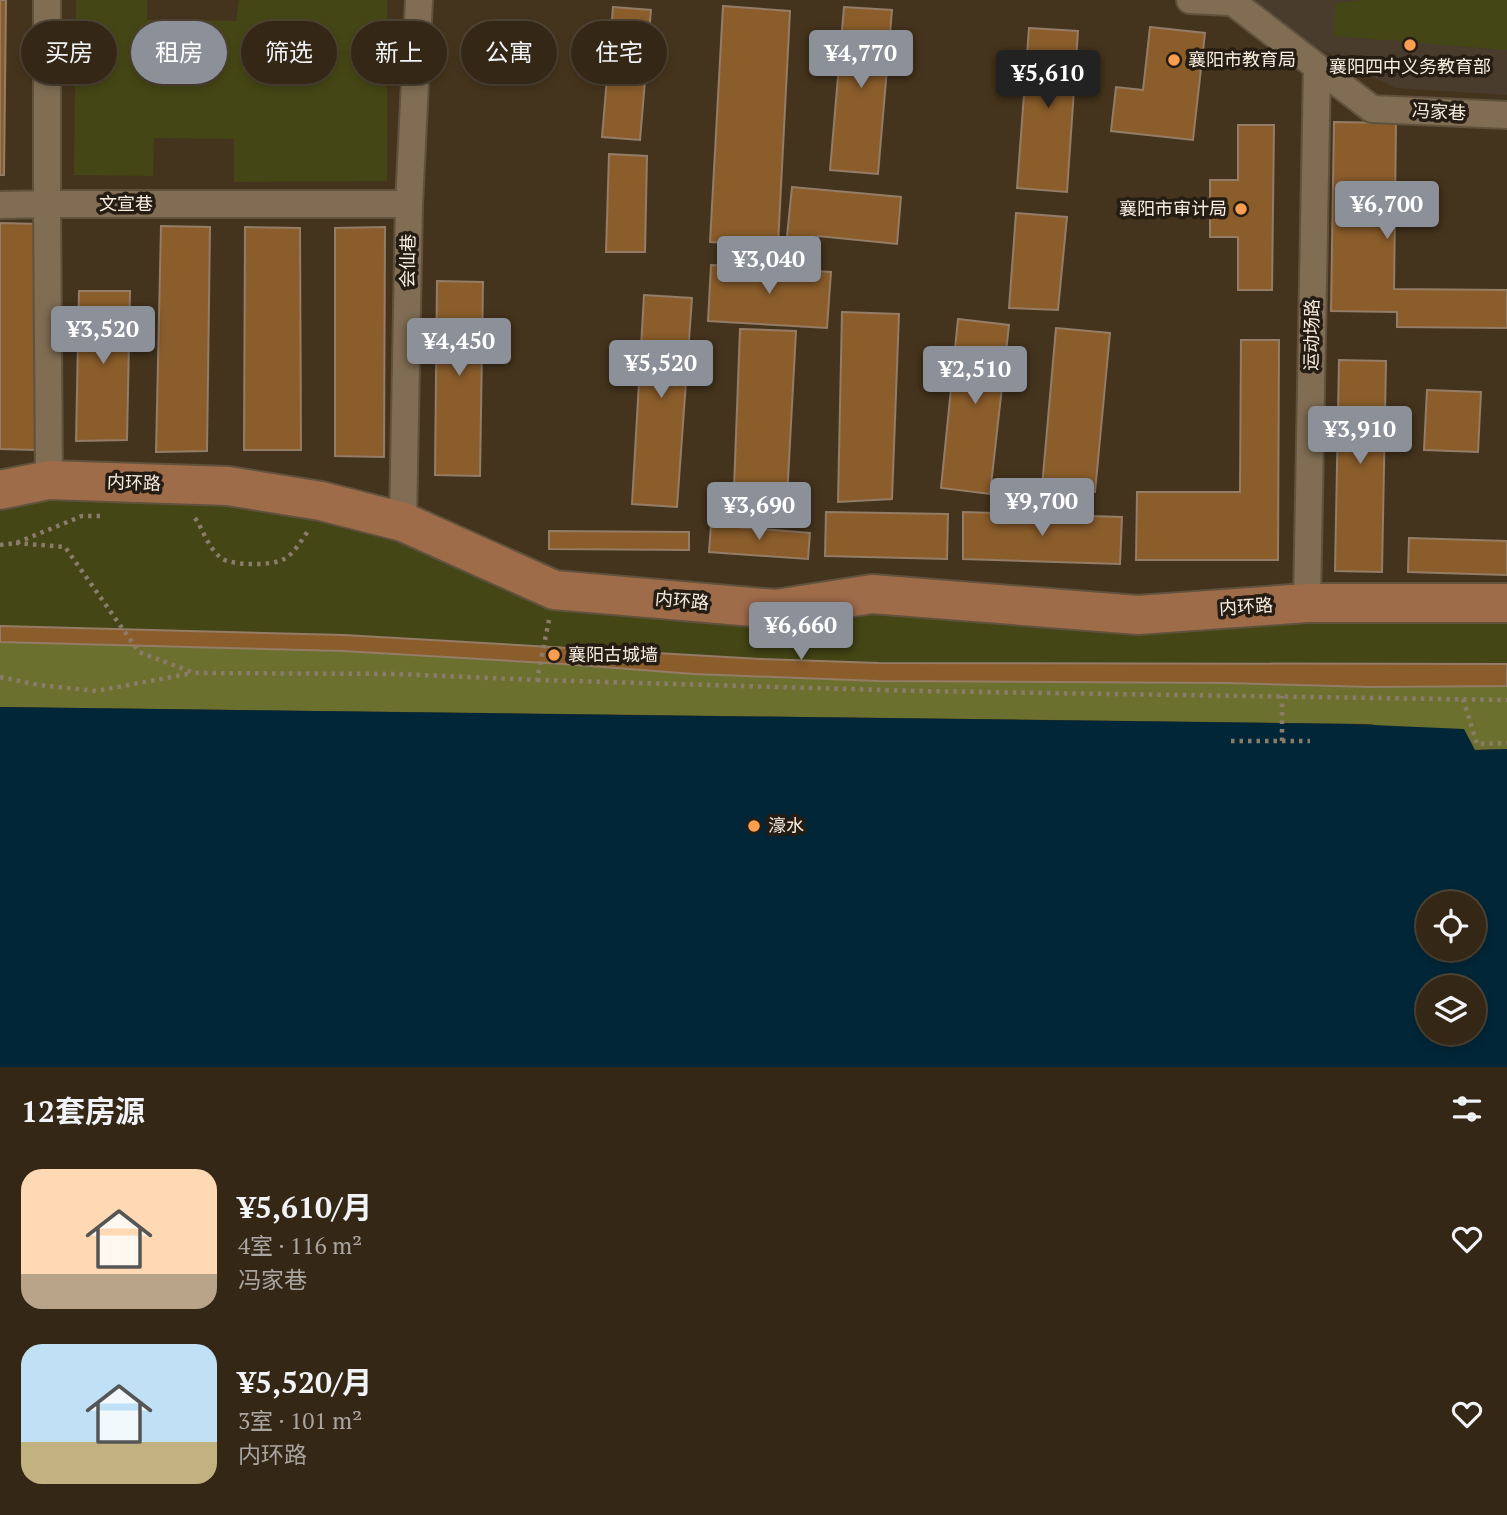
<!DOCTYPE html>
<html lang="zh">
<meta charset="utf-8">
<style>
body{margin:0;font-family:"PT Serif","Noto Sans SC",serif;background:#3f3323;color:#f1f3f6;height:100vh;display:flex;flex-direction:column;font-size:26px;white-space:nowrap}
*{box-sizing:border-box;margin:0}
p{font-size:23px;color:#a9a5a1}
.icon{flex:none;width:38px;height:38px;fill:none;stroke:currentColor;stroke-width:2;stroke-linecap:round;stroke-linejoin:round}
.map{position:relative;height:1067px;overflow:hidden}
.details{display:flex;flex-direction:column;background:#342716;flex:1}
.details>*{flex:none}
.top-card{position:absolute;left:21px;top:21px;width:700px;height:63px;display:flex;gap:14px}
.tools{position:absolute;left:1416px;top:891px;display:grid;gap:14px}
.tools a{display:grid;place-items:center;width:70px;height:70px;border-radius:50%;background:#342716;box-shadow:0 4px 10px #0003,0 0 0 2px #4e4435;font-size:35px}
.price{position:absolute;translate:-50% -60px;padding:0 16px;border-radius:7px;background:#8c9099;color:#fff;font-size:23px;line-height:46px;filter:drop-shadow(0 2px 4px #0008)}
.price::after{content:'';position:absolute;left:50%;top:42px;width:21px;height:16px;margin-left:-10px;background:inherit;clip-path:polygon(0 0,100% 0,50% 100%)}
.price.on{background:#222;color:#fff}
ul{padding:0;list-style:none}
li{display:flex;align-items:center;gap:21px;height:175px;padding:0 21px}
li span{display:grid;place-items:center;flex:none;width:196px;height:140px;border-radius:21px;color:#555}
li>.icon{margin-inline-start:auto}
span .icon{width:84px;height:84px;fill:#fffc;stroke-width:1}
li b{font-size:30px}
h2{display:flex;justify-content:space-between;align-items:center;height:84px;padding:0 21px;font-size:30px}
.tag{padding:0 24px;border-radius:32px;background:#342716;box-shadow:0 4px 10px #0003,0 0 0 2px #4e4435;font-size:24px;line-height:63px}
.tag.on{background:#8c9099;color:#fff}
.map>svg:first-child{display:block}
.education{fill:#493c2d}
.green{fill:#444615}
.forest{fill:#6c702e}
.water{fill:#002637;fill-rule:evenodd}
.building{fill:#8b5d2b;stroke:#947c66;stroke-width:2}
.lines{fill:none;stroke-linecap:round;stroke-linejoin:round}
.street-casing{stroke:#60523d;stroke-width:30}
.secondary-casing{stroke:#60523d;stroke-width:42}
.path{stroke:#8a7c68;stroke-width:4.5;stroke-dasharray:3.5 5;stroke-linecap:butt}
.street{stroke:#806d54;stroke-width:26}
.secondary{stroke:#9f6c4a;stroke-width:38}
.poi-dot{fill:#fb9e52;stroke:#251d13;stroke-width:2.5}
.labels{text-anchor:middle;stroke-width:7;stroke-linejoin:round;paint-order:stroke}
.poi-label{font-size:18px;fill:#f8eddf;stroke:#251d13;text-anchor:start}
.street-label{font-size:18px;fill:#f8eddf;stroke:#251d13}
</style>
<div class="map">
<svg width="1507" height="1067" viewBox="0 0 1507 1067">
<rect width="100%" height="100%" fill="#45341d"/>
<path class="education" d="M1190,0H1507V95L1395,88L1230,2Z"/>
<path class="green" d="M76,0H147V20L236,21L239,0H387V181L234,182V139L154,138L153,176L74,175Z
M1363,0H1507V50L1334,36L1335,3Z
M228,486L555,590L1507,603V664L879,663L761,659L344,635L0,626V490Z"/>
<path class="forest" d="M0,642L343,651L878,681L1227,683L1371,687L1507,686V749L1475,750L1371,724L0,707Z"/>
<path class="water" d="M0,707L1349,724L1464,729L1475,750L1507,749V1067H0ZM1428,903H1474V948H1428ZM1428,987H1474V1032H1428Z"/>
<path class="building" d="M0,0H6L4,175H0Z
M723,6L790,11L778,245L710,242Z
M613,7L651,10L640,140L602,137Z
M844,7L892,10L878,174L830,170Z
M1150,27L1205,33L1193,140L1111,131L1116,87L1143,90Z
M1029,28L1078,31L1067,192L1017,188Z
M1334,122L1396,123L1394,289L1507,290V328L1397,327V312L1331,311Z
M1238,125H1274L1272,290H1238V237H1210V180H1238Z
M609,154L647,156L645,252H606Z
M792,187L901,197L897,244L818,236L817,249L786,246Z
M1016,213L1067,217L1058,310L1009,308Z
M0,223L40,224L35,450L0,449Z
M161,226L210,227L207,451L156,452Z
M245,227L300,228L301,450H244Z
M385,227L384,457L335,456V228Z
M711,265L831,272L827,328L708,321Z
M437,281L483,282L480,476L435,475Z
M79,291H130L127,440L76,441Z
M644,295L692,298L677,507L632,504Z
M842,312L899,314L892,499L838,502Z
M958,319L1009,325L990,494L941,488Z
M1056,328L1110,333L1095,492L1042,487Z
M740,329L796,331L786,517L733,515Z
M1241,340H1279L1278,560H1136L1137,492H1240Z
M1339,360L1386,361L1382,572L1335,571Z
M1427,390L1481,392L1478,452L1424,450Z
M826,512L948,514L947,559L825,556Z
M963,512L1122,517L1120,564L963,559Z
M711,525L810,533L808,559L709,552Z
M549,531L689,532V550L549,549Z
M1409,538L1507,541V575L1408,572Z
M0,626L344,635L761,659L879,663L1507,664V686L1371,687L1227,683L878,681L694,674L564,664L343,651L0,642Z"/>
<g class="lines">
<g class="street-casing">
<path id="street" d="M47,0V204H409
M1190,0L1230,2
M1230,0L1372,109L1507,115
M0,205L47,204L49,480
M403,522L409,204L419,0
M1307,603L1317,68"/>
</g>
<g class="secondary-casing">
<path id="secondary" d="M0,490L49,480L228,486L321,501L403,522L554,590L776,609L872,594L1138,615L1307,603H1507"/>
</g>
<path class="path" d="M195,518C204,531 207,546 221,558C232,566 272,566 284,559C294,554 302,539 309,530
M16,543L65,547L139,652L194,673L397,674L537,680L549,620
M0,545L16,543L82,516H103
M0,677L39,685L96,691L193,673
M537,680L917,691L1507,700
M1463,699L1477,744L1507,743
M1231,741H1310
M1282,741V696"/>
<use href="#street" class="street"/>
<use href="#secondary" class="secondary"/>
</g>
<g class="poi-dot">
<circle cx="1410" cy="45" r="7"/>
<circle cx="1174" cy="60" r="7"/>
<circle cx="1241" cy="209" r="7"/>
<circle cx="554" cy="655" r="7"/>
<circle cx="754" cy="826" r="7"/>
</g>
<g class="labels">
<g class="poi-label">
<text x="1188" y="66">襄阳市教育局</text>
<text x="1410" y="73" text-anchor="middle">襄阳四中义务教育部</text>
<text x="1227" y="215" text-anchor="end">襄阳市审计局</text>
<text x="568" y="661">襄阳古城墙</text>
<text x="768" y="832">濠水</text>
</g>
<g class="street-label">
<text transform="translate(1439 112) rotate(3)" y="6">冯家巷</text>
<text x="126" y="210">文宣巷</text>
<text transform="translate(408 261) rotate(-89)" y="6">会仙巷</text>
<text transform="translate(1312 335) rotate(-89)" y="6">运动场路</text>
<text transform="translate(134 483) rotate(2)" y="6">内环路</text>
<text transform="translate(682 601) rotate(5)" y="6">内环路</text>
<text transform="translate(1246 607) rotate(-4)" y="6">内环路</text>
</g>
</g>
</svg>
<div class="tools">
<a><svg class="icon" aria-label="locate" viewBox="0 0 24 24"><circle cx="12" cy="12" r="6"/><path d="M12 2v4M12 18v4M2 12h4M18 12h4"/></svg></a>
<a><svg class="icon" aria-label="layers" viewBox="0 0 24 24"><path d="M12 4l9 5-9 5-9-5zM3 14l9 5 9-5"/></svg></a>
</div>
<b class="price" style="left:861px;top:90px">¥4,770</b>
<b class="price on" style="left:1048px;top:110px">¥5,610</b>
<b class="price" style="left:1387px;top:241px">¥6,700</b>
<b class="price" style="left:769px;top:296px">¥3,040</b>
<b class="price" style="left:103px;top:366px">¥3,520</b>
<b class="price" style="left:459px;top:378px">¥4,450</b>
<b class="price" style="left:661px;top:400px">¥5,520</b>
<b class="price" style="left:975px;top:406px">¥2,510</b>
<b class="price" style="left:1360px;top:466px">¥3,910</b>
<b class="price" style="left:1042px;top:538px">¥9,700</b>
<b class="price" style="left:759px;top:542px">¥3,690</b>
<b class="price" style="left:801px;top:662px">¥6,660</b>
<div class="top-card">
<a class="tag">买房</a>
<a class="tag on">租房</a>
<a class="tag">筛选</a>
<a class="tag">新上</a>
<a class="tag">公寓</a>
<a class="tag">住宅</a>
</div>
</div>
<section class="details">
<h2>12套房源<svg class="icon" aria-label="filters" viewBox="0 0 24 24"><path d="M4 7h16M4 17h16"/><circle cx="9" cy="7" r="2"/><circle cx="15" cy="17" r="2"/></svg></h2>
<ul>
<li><span style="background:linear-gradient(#ffd9b3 75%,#b9a48a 0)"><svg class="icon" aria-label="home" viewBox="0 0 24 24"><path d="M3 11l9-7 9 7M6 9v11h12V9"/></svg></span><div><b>¥5,610/月</b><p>4室 · 116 m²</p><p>冯家巷</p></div><svg class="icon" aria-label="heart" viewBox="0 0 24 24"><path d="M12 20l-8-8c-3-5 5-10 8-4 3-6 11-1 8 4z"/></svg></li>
<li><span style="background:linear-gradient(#bfe0f5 70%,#c2b280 0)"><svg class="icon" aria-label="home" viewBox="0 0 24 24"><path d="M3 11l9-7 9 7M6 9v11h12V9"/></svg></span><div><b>¥5,520/月</b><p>3室 · 101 m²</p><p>内环路</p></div><svg class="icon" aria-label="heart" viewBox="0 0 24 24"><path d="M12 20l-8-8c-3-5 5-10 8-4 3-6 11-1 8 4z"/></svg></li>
</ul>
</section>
